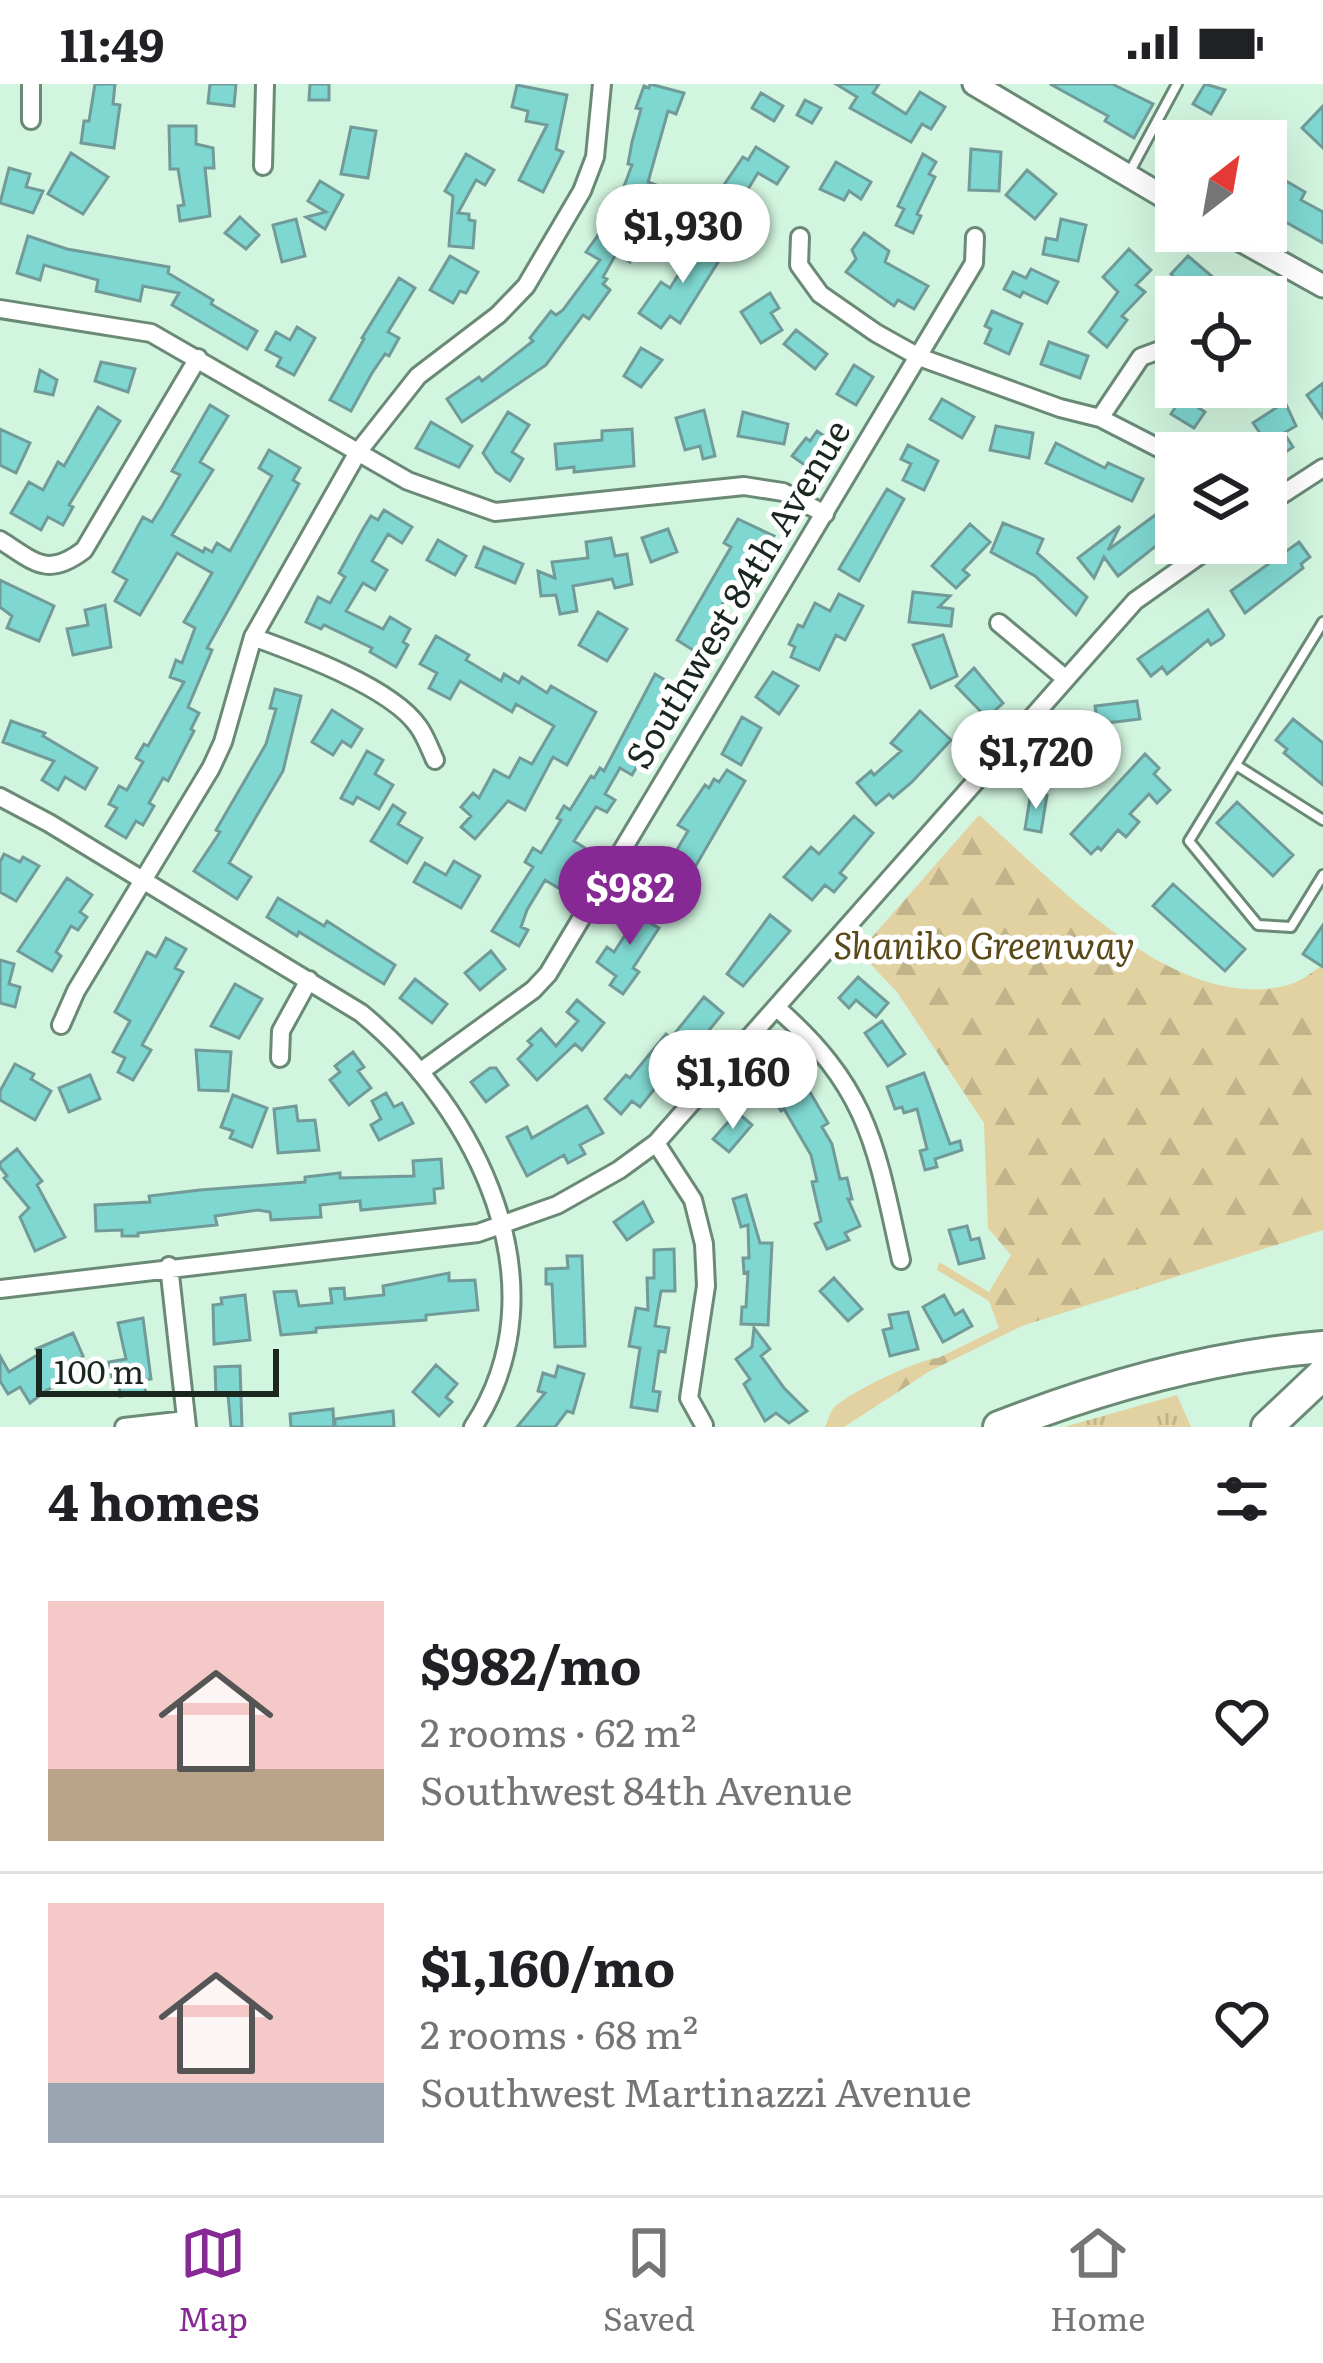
<!DOCTYPE html>
<meta charset="utf-8">
<style>
body{margin:0;font-family:Literata,serif;background:#f6f6f6;color:#202124;height:100vh;display:flex;flex-direction:column;font-size:45px;white-space:nowrap}
*{box-sizing:border-box;margin:0}
p{font-size:39px;color:#757577}
.icon{flex:none;width:66px;height:66px;fill:none;stroke:currentColor;stroke-width:2;stroke-linecap:round;stroke-linejoin:round}
.map{position:relative;height:1343px;overflow:hidden}
.drawer{display:flex;flex-direction:column;background:#fff;flex:1}
.drawer>*{flex:none}
.needle{width:78px;rotate:31deg}
.fabs{position:absolute;left:1155px;top:36px;display:grid;gap:24px}
.fabs a{display:grid;place-items:center;width:132px;height:132px;border-radius:0px;background:#fff;box-shadow:0 12px 48px #0002;font-size:60px}
.scale{position:absolute;left:36px;bottom:30px;width:243px;box-sizing:border-box;padding-left:12px;border:6px solid #1a271f;border-top:0;font-size:33px;line-height:42px;white-space:nowrap;color:#1a271f;-webkit-text-stroke:9px #fff;paint-order:stroke}
.price{position:absolute;translate:-50% -102px;padding:0 27px;border-radius:42px;background:#fff;color:#222;font-size:39px;line-height:78px;filter:drop-shadow(0 3px 6px #0008)}
.price::after{content:'';position:absolute;left:50%;top:72px;width:36px;height:27px;margin-left:-18px;background:inherit;clip-path:polygon(0 0,100% 0,50% 100%)}
.price.current{background:#862994;color:#fff}
ul{padding:0;list-style:none}
li{display:flex;align-items:center;gap:36px;height:300px;padding:0 48px}
li+li{border-top:3px solid #e0e0e0}
li span{display:grid;place-items:center;flex:none;width:336px;height:240px;border-radius:0px;color:#555}
li>.icon{margin-inline-start:auto}
span .icon{width:144px;height:144px;fill:#fffc;stroke-width:1}
li b{font-size:51px}
h2{display:flex;justify-content:space-between;align-items:center;height:144px;padding:0 48px;font-size:51px}
.status{display:flex;justify-content:space-between;align-items:center;height:84px;padding:0 60px;background:#fff;direction:ltr}
.status svg{height:33px;fill:currentColor}
.tab-bar{display:flex;justify-content:space-around;align-items:center;height:168px;border-top:3px solid #e0e0e0;background:#fff;font-size:33px;color:#757577}
.tab-bar a{display:grid;justify-items:center;gap:6px}
.tab-bar .current{color:#862994}
.map>svg:first-child{display:block}
.grass{fill:url(#grass-tufts)}
.forest{fill:url(#forest-firs)}
.building{fill:#7fd7d1;stroke:#709b98;stroke-width:3}
.lines{fill:none;stroke-linecap:round;stroke-linejoin:round}
.service-casing{stroke:#6a8a76;stroke-width:14}
.minor-casing{stroke:#6a8a76;stroke-width:22}
.tertiary-casing{stroke:#6a8a76;stroke-width:27}
.motorway-casing{stroke:#6a8a76;stroke-width:36}
.service{stroke:#fff;stroke-width:8}
.minor{stroke:#fff;stroke-width:16}
.tertiary{stroke:#fff;stroke-width:21}
.motorway{stroke:#fff;stroke-width:30}
.labels{text-anchor:middle;stroke-width:10;stroke-linejoin:round;paint-order:stroke}
.street-label{font-size:36px;fill:#1a271f;stroke:#fff}
.park-label{font-size:36px;font-style:italic;fill:#5a4a1a;stroke:#fff}
</style>
<div class="status"><b>11:49</b><svg viewBox="0 0 49 12"><path d="M0 12V9h3v3zM5 12V6h3v6zM10 12V3h3v9zM15 12V0h3v12zM26 1h20v11H26zM47 4h2v5h-2z"/></svg></div>
<div class="map">
<svg width="1323" height="1343" viewBox="0 0 1323 1343">
<defs>
<pattern id="grass-tufts" width="24" height="20" patternUnits="userSpaceOnUse" patternTransform="scale(3)"><rect width="24" height="20" fill="#e2d2a2"/><path d="M3 7l-1-3M5 7V3M7 7l1-3M15 17l-1-3M17 17v-4M19 17l1-3" fill="none" stroke="#c1b48b"/></pattern>
<pattern id="forest-firs" width="22" height="20" patternUnits="userSpaceOnUse" patternTransform="scale(3)"><rect width="22" height="20" fill="#e2d2a2"/><path d="M5 1l3.5 6h-7zM16 11l3.5 6h-7z" fill="#c1b48b"/></pattern>
</defs>
<rect width="100%" height="100%" fill="#d2f5df"/>
<path class="grass" d="M1177,1311L1191,1343H1064Z"/>
<path class="forest" d="M979,731C1055,798 1178,934 1291,900C1302,897 1313,887 1323,881V1146L1022,1242L930,1287L844,1343H825C828,1337 829,1330 833,1325C845,1310 919,1275 938,1274L999,1244L989,1217L937,1186L939,1178L989,1208L1011,1171L988,1144L984,1039L897,908L859,868Z"/>
<path class="building" d="M95,0H115L113,20L120,21L114,64L81,59L84,37H89Z
M210,0H236L234,22L208,19Z
M310,0H329V16H309Z
M650,0L684,9L676,30L668,27L648,98L656,101L637,152L643,156L630,178L616,170L603,193L607,195L603,200L610,206L589,235L583,231L546,281L462,338L447,315L479,293L482,297L533,257L530,254L551,227L556,231L563,226L600,176L586,168L614,129L632,81L628,80L632,58L641,25L636,24L644,2L649,4Z
M836,0H879L873,9L906,30L920,8L945,23L931,45L922,40L911,58L850,24L857,13Z
M1050,0H1112L1153,20L1134,54L1105,37L1108,32Z
M1205,0L1225,6L1211,30L1193,20Z
M517,1L567,11L556,65L563,68L543,108L519,96L547,41L526,37L528,27L512,23Z
M761,9L783,22L774,37L752,24Z
M805,16L821,24L812,39L797,31Z
M1323,22V64L1302,44Z
M169,42H196V60L213,64L214,84H205L210,132L180,137L178,122L184,121L178,85H170Z
M351,43L376,47L368,94L341,90Z
M756,63L788,83L777,100L758,89L745,110L750,113L738,132L713,117L743,73L748,76Z
M971,65L1001,68L999,107L969,106Z
M71,69L108,93L83,130L48,110Z
M466,70L494,86L485,101L476,96L458,129L469,130V136L475,137L473,164L449,162L453,112L445,107Z
M923,70L936,78L929,90L935,93L917,130L921,132L913,149L896,141L904,125L898,122Z
M836,78L871,98L861,115L849,107L844,116L820,105Z
M9,84L30,90L26,103L43,107L33,129L0,119Z
M1027,86L1056,110L1035,135L1006,111Z
M1281,94L1305,108L1301,116L1323,128V159L1266,127V96L1276,102Z
M320,97L343,111L325,145L306,133L326,128L308,117Z
M240,133L259,151L246,165L225,149Z
M296,135L305,172L282,178L273,141Z
M1061,135L1086,141L1078,177L1043,170L1046,154L1057,156Z
M864,149L889,167L885,178L928,202L914,225L898,216L894,222L846,188L856,175L852,166Z
M28,152L67,165L169,183L168,189L213,216L211,220L257,247L247,265L172,221L179,209L143,202L140,217L96,207L98,196L44,181L40,196L17,189Z
M702,153L725,167L680,239L670,232L661,244L639,229L661,198L670,204Z
M1129,165L1151,186L1136,201L1145,208L1122,232L1127,236L1107,263L1089,248L1118,208L1103,193Z
M450,172L478,188L466,209L460,207L453,219L430,206Z
M1188,172L1222,201L1211,213H1195L1171,190Z
M1031,185L1058,198L1047,219L1023,208L1020,213L1004,205L1013,188L1026,194Z
M399,194L415,204L388,248L399,254L389,272L385,270L372,289L351,327L330,316L364,255L362,254Z
M770,209L779,224L771,229L782,246L761,259L741,228Z
M992,227L1022,240L1009,270L985,259L991,245L985,242Z
M297,243L315,254L294,291L277,282L281,274L266,266L276,248L290,256Z
M796,246L827,270L815,285L784,260Z
M1049,258L1088,272L1080,294L1041,280Z
M641,264L662,276L641,303L624,292Z
M101,278L135,285L128,308L95,297Z
M854,281L873,293L856,321L837,310Z
M40,286L57,296L53,311L35,307Z
M1323,299V334L1307,311Z
M1182,313L1205,328L1194,344L1171,330Z
M942,315L974,333L962,354L930,335Z
M1285,318L1296,342L1284,349L1293,363L1266,381V369H1246L1262,352L1253,339Z
M210,321L228,332L200,378L213,386L172,451L203,468L205,464L212,468L217,459L230,467L272,392L259,384L269,366L300,384L293,396L299,400L207,564L212,566L188,623L199,629L191,645L194,647L168,697L163,694L149,719L154,722L143,741L136,737L126,754L106,742L117,724L109,720L119,702L127,706L143,678L136,674L144,660L148,662L184,598L170,593L176,576L182,579L195,544L184,538L212,489L177,469L140,531L115,517L127,496L113,488L143,433L152,438L162,422L180,391L172,387Z
M98,323L120,337L69,421L73,423L63,441L48,433L41,446L11,429L29,398L43,406L58,378L64,382Z
M704,326L715,372L703,375L700,362L685,366L676,334Z
M508,328L529,341L512,368L523,375L510,397L496,388L483,369Z
M743,328L788,340L784,360L738,352Z
M431,338L472,362L459,383L416,364Z
M996,342L1033,349L1029,374L990,366Z
M0,345L30,359L16,389L0,381Z
M632,345L634,382L574,388V383L557,385L555,360L602,356V347Z
M817,347L837,361L816,389L792,372L806,354L810,357Z
M1056,359L1105,384L1108,379L1143,395L1132,417L1046,379Z
M908,361L938,377L924,406L903,396L911,380L901,375Z
M887,405L904,415L859,497L839,485Z
M384,426L412,443L402,459L388,450L372,477L387,486L375,506L363,499L346,527L383,545L390,533L410,545L403,558L408,561L396,583L370,568L372,564L324,541L321,545L306,538L318,513L330,519L345,493L339,489L363,445L371,432L378,436Z
M1158,429L1171,450L1118,492L1104,473L1094,494L1078,474L1120,442L1108,466Z
M738,435L774,452L739,514L729,508L696,568L677,556L731,463L724,459Z
M1003,439L1043,455L1037,469L1087,513L1076,531L1035,492L991,468Z
M970,440L990,458L963,486L969,491L956,504L932,482Z
M668,445L677,468L651,478L642,454Z
M611,454L615,472L627,470L632,500L615,504L612,495L573,502L577,527L560,530L556,511L541,512L538,487L555,494L552,478L588,474L586,458Z
M438,456L466,472L455,491L427,476Z
M1299,458L1310,473L1301,480L1303,484L1245,529L1231,507Z
M484,463L523,480L515,499L476,483Z
M0,496L54,522L39,557L7,544L12,532L0,523Z
M913,508L950,512L939,523L953,525L951,542L909,538Z
M839,510L863,522L845,556L836,551L819,586L791,573L795,563L789,560L798,541L803,543L815,519L830,527Z
M105,521L111,563L73,571L67,545L88,541L85,526Z
M1208,526L1224,551L1222,554L1211,561L1208,556L1167,590L1162,583L1151,592L1138,575Z
M598,528L627,545L607,577L579,561Z
M943,551L957,592L931,604L913,561Z
M436,552L469,571L466,576L501,597L504,590L519,599L522,593L547,609L551,602L596,628L567,681L553,673L525,726L508,717L475,755L461,743L471,732L461,723L473,709L479,714L494,686L509,694L520,674L532,680L554,642L516,620L512,628L460,597L450,615L429,604L437,589L420,580Z
M974,584L1003,619L987,634L956,602Z
M773,588L798,602L779,630L756,613Z
M655,590L681,606L632,691L620,684L605,710L615,716L607,728L596,723L574,757L585,764L560,805L545,796L527,826L521,843L528,846L519,862L492,847L533,783L525,778L533,764L541,769L561,736L557,734L564,722L570,726L591,692L594,694L600,684L604,687Z
M275,605L301,612L283,687L229,779L251,793L237,815L194,787L220,748L216,746L266,660L276,625L270,624Z
M1137,617L1140,635L1098,640L1095,622Z
M332,626L362,645L351,663L342,657L333,671L312,658Z
M920,627L951,656L912,698L893,714L889,710L876,721L857,699L871,687L874,691L901,667L891,659Z
M742,633L761,644L741,681L722,670Z
M1293,635L1323,659V701L1284,669L1287,665L1276,656Z
M11,637L45,649L43,652L97,684L85,705L65,693L58,706L42,696L54,677L3,658Z
M367,667L383,676L375,690L393,701L379,725L357,713L353,720L341,714Z
M1145,670L1159,684L1154,690L1170,706L1157,719L1149,710L1130,730L1139,738L1126,753L1118,746L1101,766L1098,763L1091,770L1071,750Z
M727,686L745,697L676,816L647,799L662,775L669,779L688,747L678,741L705,701L709,704L714,695L719,698Z
M1031,708L1047,711L1041,748L1025,745Z
M1237,718L1293,771L1273,792L1217,739Z
M393,721L405,729L398,740L422,754L407,779L371,757Z
M854,732L873,749L840,789L846,794L834,808L825,801L812,816L784,793L811,763L819,770Z
M4,770L20,778L23,773L39,782L16,817L0,808V778Z
M454,777L480,792L461,824L414,798L425,779L446,791Z
M67,794L92,811L80,828L87,833L78,846L71,842L56,868L61,872L52,887L18,867Z
M1173,800L1245,865L1225,887L1153,822Z
M278,814L324,842L327,837L395,881L384,900L299,848L297,852L267,833Z
M635,819L657,833L652,840L659,844L633,884L639,888L623,910L610,901L616,892L597,878L607,863L614,868L633,839L626,834Z
M770,831L790,847L743,902L727,890Z
M1323,841V883L1303,870Z
M166,854L186,865L175,884L183,888L142,961L151,966L133,996L118,988L125,974L113,968L130,937L115,928L147,868L156,873Z
M491,867L505,885L480,906L465,889Z
M0,876L14,880L9,900L20,903L15,923L0,919Z
M858,893L888,919L876,933L856,916L849,924L839,914Z
M415,895L447,920L432,939L400,914Z
M235,900L262,915L239,954L211,942Z
M704,913L723,929L702,955L693,948L668,977L673,982L640,1023L632,1017L621,1030L605,1015L626,991L630,994L666,950L671,954Z
M577,916L604,939L582,966L575,960L537,996L518,975L532,961L528,957L541,945L556,962L578,937L567,928Z
M882,937L905,970L888,982L865,949Z
M196,966L231,968L228,1007L199,1006Z
M353,968L364,983L358,987L371,1004L349,1021L330,996L340,988L335,982Z
M15,980L34,990L31,995L51,1007L35,1036L0,1016V1007Z
M490,984H496L508,1001L486,1018L471,998Z
M924,989L950,1060L960,1057L962,1066L935,1075L937,1083L925,1086L920,1067L927,1065L917,1025L904,1029L902,1023L895,1025L887,1003Z
M778,990L788,1004L802,995L807,1003L828,1039L822,1043L832,1060L840,1095L847,1094L852,1115H848L860,1142L845,1149L849,1156L827,1165L815,1140L821,1137L812,1098L817,1097L811,1071L784,1025L781,1027L763,1000Z
M90,991L100,1015L69,1028L59,1004Z
M386,1009L394,1023L402,1019L413,1039L379,1056L371,1041L381,1035L372,1017Z
M233,1011L267,1024L252,1063L230,1054L233,1047L221,1043Z
M296,1022L298,1037L315,1036L319,1066L278,1069L274,1025Z
M587,1022L603,1049L580,1061L585,1070L568,1079L564,1071L527,1092L507,1053L527,1043L532,1054Z
M737,1028L752,1041L729,1068L713,1055Z
M17,1065L42,1097L37,1101L65,1153L35,1167L20,1133L29,1124L4,1094L7,1092L0,1083V1079Z
M441,1075L443,1104L434,1105L435,1119L361,1126L360,1117L320,1121L321,1133L271,1136L270,1128L258,1126L215,1132L217,1141L138,1149V1152H122V1146L96,1147L95,1121L150,1118L149,1112L200,1106L305,1098V1093L340,1089V1094L414,1092L413,1077Z
M746,1111L760,1159H772L768,1241L741,1240L742,1223H746L748,1188L744,1189L743,1174H749L748,1141L741,1143L733,1115Z
M643,1118L653,1138L627,1156L614,1138Z
M967,1142L971,1156L979,1154L984,1174L959,1180L949,1146Z
M674,1165L675,1207H661L655,1242L669,1244L665,1268L659,1267L653,1307L660,1308L657,1327L631,1323L640,1264L629,1262L636,1224L648,1226L647,1194H654V1166Z
M567,1172H582L585,1262L555,1263L552,1200H546V1185L568,1184Z
M449,1189V1197L475,1196L478,1226L426,1231V1236L316,1244V1248L281,1251L274,1208L296,1207L299,1222L332,1219L330,1205L344,1204L345,1215L384,1211L383,1202Z
M834,1194L862,1225L848,1237L820,1207Z
M245,1211L250,1256L214,1260L213,1221L222,1220L221,1214Z
M944,1211L955,1231L963,1226L972,1242L943,1258L923,1223Z
M908,1228L918,1265L890,1272L883,1246L892,1244L889,1231Z
M143,1234L151,1295L143,1296L146,1309L120,1312L119,1299L113,1300L109,1278L126,1275L118,1239Z
M754,1244L770,1265L761,1272L784,1304L807,1327L789,1339L776,1329L765,1337L744,1300L750,1295L736,1275L752,1263Z
M73,1249L83,1272L66,1280L72,1295L47,1306L30,1319L20,1303L8,1310L0,1297V1272L9,1288L39,1270L36,1265Z
M436,1281L457,1300L446,1313L452,1318L439,1332L413,1308Z
M240,1282L242,1343H231L228,1311H216L215,1283Z
M558,1282L584,1290L573,1329L567,1327L555,1343H517L545,1309L538,1307L543,1289L555,1293Z
M333,1325L334,1343H291L290,1330Z
M393,1327L394,1343H335V1335Z"/>
<g class="lines">
<g class="service-casing">
<path id="service" d="M1128,91L1177,0
M1323,538L1189,757L1258,841L1291,843L1323,791
M1236,681L1323,736"/>
</g>
<g class="minor-casing">
<path id="minor" d="M31,0V36
M263,82L265,0
M800,153L799,181L820,210L876,249L919,273L1060,324L1100,334L1176,373
M0,225L151,249L408,397L495,428L744,402L783,408L825,430
M1100,334L1141,273L1168,263
M1266,421L1323,384
M0,456C35,478 47,494 84,466L198,274
M999,539L1066,595
M253,553C297,569 391,603 418,642C425,651 430,665 435,676
M0,713L49,739L361,929C478,1025 565,1203 473,1343
M777,924C869,1005 876,1062 901,1176
M61,941L76,907L211,684L223,658L253,553L358,368L418,292L498,231L526,202L582,107L595,73L602,0
M280,974L281,947L309,896
M420,988L533,906L548,890L974,179L975,153
M656,1059L693,1116L704,1160L706,1202L689,1314L704,1341
M169,1182L187,1343
M0,1205L478,1149L557,1121L619,1086L656,1059L1135,517L1217,459
M124,1343L186,1336"/>
</g>
<g class="tertiary-casing">
<path id="tertiary" d="M974,0L1176,120
M1224,147L1323,202"/>
</g>
<g class="motorway-casing">
<path id="motorway" d="M999,1343C1103,1302 1211,1272 1323,1263
M1267,1343L1323,1290"/>
</g>
<use href="#service" class="service"/>
<use href="#minor" class="minor"/>
<use href="#tertiary" class="tertiary"/>
<use href="#motorway" class="motorway"/>
</g>
<g class="labels">
<g class="street-label">
<text transform="translate(738 510) rotate(-59)" y="13">Southwest 84th Avenue</text>
</g>
<g class="park-label">
<text x="984" y="875">Shaniko Greenway</text>
</g>
</g>
</svg>
<div class="fabs">
<a><svg class="needle" viewBox="-14 -14 28 28"><path d="M0-13l5 13h-10z" fill="#e53935"/><path d="M0 13l5-13h-10z" fill="#757577"/></svg></a>
<a><svg class="icon" aria-label="locate" viewBox="0 0 24 24"><circle cx="12" cy="12" r="6"/><path d="M12 2v4M12 18v4M2 12h4M18 12h4"/></svg></a>
<a><svg class="icon" aria-label="layers" viewBox="0 0 24 24"><path d="M12 4l9 5-9 5-9-5zM3 14l9 5 9-5"/></svg></a>
</div>
<div class="scale">100 m</div>
<b class="price" style="left:683px;top:202px">$1,930</b>
<b class="price" style="left:1036px;top:728px">$1,720</b>
<b class="price current" style="left:630px;top:864px">$982</b>
<b class="price" style="left:733px;top:1048px">$1,160</b>
</div>
<section class="drawer">
<h2>4 homes<svg class="icon" aria-label="filters" viewBox="0 0 24 24"><path d="M4 7h16M4 17h16"/><circle cx="9" cy="7" r="2"/><circle cx="15" cy="17" r="2"/></svg></h2>
<ul>
<li><span style="background:linear-gradient(#f6c9c9 70%,#b9a48a 0)"><svg class="icon" aria-label="home" viewBox="0 0 24 24"><path d="M3 11l9-7 9 7M6 9v11h12V9"/></svg></span><div><b>$982/mo</b><p>2 rooms · 62 m²</p><p>Southwest 84th Avenue</p></div><svg class="icon" aria-label="heart" viewBox="0 0 24 24"><path d="M12 20l-8-8c-3-5 5-10 8-4 3-6 11-1 8 4z"/></svg></li>
<li><span style="background:linear-gradient(#f6c9c9 75%,#9aa5b1 0)"><svg class="icon" aria-label="home" viewBox="0 0 24 24"><path d="M3 11l9-7 9 7M6 9v11h12V9"/></svg></span><div><b>$1,160/mo</b><p>2 rooms · 68 m²</p><p>Southwest Martinazzi Avenue</p></div><svg class="icon" aria-label="heart" viewBox="0 0 24 24"><path d="M12 20l-8-8c-3-5 5-10 8-4 3-6 11-1 8 4z"/></svg></li>
</ul>
</section>
<nav class="tab-bar">
<a class="current"><svg class="icon" aria-label="map" viewBox="0 0 24 24"><path d="M3 6l6-2 6 2 6-2v14l-6 2-6-2-6 2zM9 4v14M15 6v14"/></svg>Map</a>
<a><svg class="icon" aria-label="saved" viewBox="0 0 24 24"><path d="M7 4h10v16l-5-4-5 4z"/></svg>Saved</a>
<a><svg class="icon" aria-label="home" viewBox="0 0 24 24"><path d="M3 11l9-7 9 7M6 9v11h12V9"/></svg>Home</a>
</nav>
